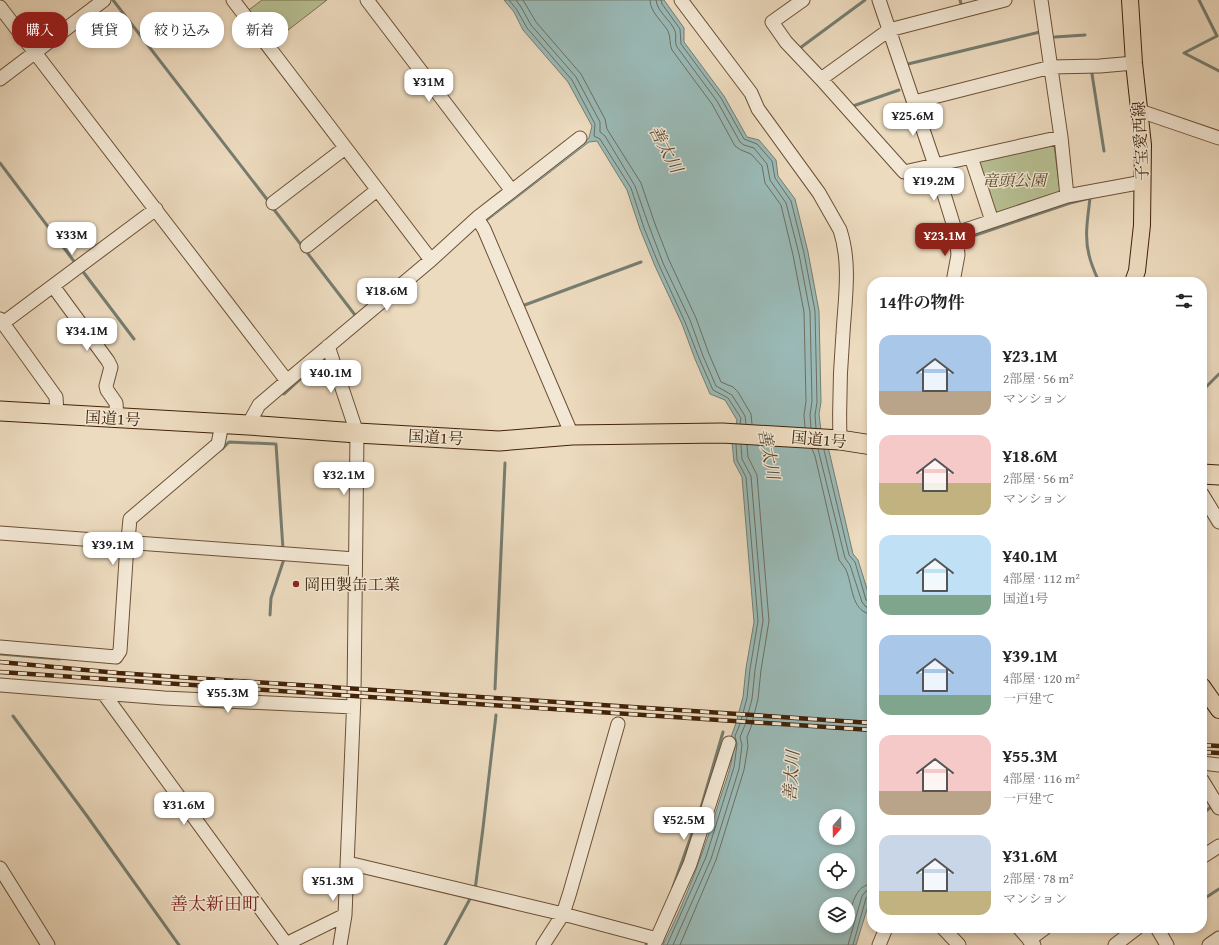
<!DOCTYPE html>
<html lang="ja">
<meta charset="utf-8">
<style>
body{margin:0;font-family:"Gentium Book Plus","Noto Serif JP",serif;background:#f2f2f2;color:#222;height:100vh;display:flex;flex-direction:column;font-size:15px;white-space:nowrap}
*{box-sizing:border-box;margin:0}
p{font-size:13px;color:#767676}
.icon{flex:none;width:22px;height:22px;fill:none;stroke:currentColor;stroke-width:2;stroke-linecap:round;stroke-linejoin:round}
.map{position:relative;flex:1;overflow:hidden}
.side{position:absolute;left:867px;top:277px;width:340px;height:656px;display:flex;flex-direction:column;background:#fff;border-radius:16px;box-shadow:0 2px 6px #0003}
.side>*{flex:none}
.banner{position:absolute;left:12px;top:12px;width:380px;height:36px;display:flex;gap:8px}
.needle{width:26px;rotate:200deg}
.buttons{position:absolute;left:819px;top:809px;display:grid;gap:8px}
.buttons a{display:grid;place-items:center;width:36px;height:36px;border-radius:50%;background:#fff;box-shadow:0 2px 6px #0003;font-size:20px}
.price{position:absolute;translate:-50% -34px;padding:0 9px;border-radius:8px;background:#fff;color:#222;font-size:13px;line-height:26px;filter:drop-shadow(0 1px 2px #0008)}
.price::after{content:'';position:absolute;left:50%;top:24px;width:12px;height:9px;margin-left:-6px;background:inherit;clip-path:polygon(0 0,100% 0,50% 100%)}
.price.on{background:#8f2418;color:#fff}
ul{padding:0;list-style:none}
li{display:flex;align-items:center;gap:12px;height:100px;padding:0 12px}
li span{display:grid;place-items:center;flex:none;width:112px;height:80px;border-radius:12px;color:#555}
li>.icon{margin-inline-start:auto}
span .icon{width:48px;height:48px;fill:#fffc;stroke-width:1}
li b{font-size:17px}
h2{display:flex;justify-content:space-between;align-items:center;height:48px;padding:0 12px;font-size:17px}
.tag{padding:0 14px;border-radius:16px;background:#fff;box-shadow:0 2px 6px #0003;font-size:14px;line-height:36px}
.tag.on{background:#8f2418;color:#fff}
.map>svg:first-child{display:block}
.green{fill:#b7c093;stroke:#7c714e}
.water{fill:#9abab7;stroke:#767d71;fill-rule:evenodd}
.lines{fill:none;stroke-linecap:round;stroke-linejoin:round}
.shore{stroke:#6e6e60;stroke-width:1}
.stream{stroke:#767d71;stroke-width:3}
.minor-casing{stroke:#6c5036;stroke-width:15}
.major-casing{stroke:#412209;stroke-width:18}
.highway-casing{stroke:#412209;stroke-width:21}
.minor{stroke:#f3e8d5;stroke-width:13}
.major{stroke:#eddbbf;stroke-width:16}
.highway{stroke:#eddbbf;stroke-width:19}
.rail-casing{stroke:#412209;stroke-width:4.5}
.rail{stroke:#f3e8d5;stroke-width:3;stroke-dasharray:9;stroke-linecap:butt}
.poi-dot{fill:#8f2418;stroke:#f3e8d5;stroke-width:1.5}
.labels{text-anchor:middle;stroke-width:3;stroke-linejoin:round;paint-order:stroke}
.street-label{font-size:16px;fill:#412209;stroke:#f3e8d5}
.park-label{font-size:16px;font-style:italic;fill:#5e4a2c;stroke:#f3e8d5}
.poi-label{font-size:16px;fill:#412209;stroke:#f3e8d5;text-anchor:start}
.water-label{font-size:17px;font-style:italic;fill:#574834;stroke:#f3e8d5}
.quarter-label{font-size:18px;fill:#7a1f14;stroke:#f3e8d5}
</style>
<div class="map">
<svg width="1219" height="945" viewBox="0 0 1219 945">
<rect width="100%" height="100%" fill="#eddbbf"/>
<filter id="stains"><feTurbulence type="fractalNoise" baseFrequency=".005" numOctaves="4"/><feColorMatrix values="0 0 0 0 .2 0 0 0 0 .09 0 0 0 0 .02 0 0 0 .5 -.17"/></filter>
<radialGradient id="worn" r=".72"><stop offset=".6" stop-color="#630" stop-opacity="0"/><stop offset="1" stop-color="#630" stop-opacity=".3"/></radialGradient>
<path class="green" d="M262,0H327L270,44L246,12Z
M1054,145L1060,191L1058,195L995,216L975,161Z"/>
<path class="water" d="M504,0H664L684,28V42L724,96L747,137L759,140L776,160L778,176L795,199L808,252L819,311L821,402L819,414L821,431L829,451L853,554L858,560L872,605V893L856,945H663C686,900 704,851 719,802C725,782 737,757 731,737L736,723L743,697L746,668L754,622L742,477L734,462L732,442L737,420L725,400L710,394L695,359L682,324L655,266L640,229L627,190L597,141L589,142L484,223L483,219L589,138L592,126L568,82L523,30L514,12ZM826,816H848V838H826ZM826,860H848V882H826ZM826,904H848V926H826Z"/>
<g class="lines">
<path class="shore" d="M509,0L517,10L527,28L572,80L595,124L594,136L600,139L631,188L644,228L659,265L685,322L699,358L713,390L728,398L741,418L740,424
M516,0L521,7L531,25L576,77L600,122V132L605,136L635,186L649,226L663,263L690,320L703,356L716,386L732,395L745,416L746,424
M523,0L536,22L581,74L605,119L607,129L641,183L655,224L669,260L696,318L709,354L721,382L733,387L738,392L751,414L752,424
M650,0C650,12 662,21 668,31C671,37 669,44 672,50L712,104L735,146L741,150L751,154L762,166L765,183L781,205L793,255L804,312L806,401L804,415L805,427
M656,0C657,12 671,20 675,31C677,36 674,42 677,47L717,101L740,142L744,145L754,148L767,164L770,180L786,203L799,254L810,312L812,401L810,415L811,428
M661,0L662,4L680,29L681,44L721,98L744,139L757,144L772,161L775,178L791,201L804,253L815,311L817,402L815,415L816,428
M812,449L815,456L839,560C841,563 843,565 845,568C853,582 850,613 872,614
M818,449L845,558L850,565L862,602L866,607L872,608
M824,450L849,555L855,562L866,600L869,602L872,603
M848,921C852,907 854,885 872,884
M667,945L706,857L734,767L737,744L735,736L740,724L747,698L750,669L758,621L746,477L737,460L736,444
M673,945L711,859L739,769L742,745L740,737L745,725L752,699L755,670L763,621L751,476L742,459L741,445
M680,945L716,860L744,770L748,746L747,737L751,727L758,699L761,670L769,621L757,475L748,457L747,445
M848,945L862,896L866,891L872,890
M853,945L866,898L868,896L872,895"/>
<path class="stream" d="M113,0L269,202
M960,0L962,7
M1199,0L1217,36L1184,53L1219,71
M1055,37L1085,35
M800,48L865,0
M908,64L1040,32
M1092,74L1104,151
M853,106L899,90
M0,163L76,264
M272,207L355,315
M967,238L1070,203L1090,198C1088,217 1084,236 1089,255C1091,264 1095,273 1099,282
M81,269L134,339
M522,306L641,262
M1202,391L1219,374
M284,394L317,364
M222,449L229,442L276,444L283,549
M270,615L271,598L284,559
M0,654L60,659
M495,689L505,463
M13,716L87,816L179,945
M1202,814L1211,807
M673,887L700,811L723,732
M475,890L483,828L496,715
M1202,900L1219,889
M445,945L471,897
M646,945L647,943"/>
<g class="minor-casing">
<path id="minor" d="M233,0L431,260
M367,0L512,191
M681,0L751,93L758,109L819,193L840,230C851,263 845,300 843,333C840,369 839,404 840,440
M803,0L772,22L786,42L821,79L904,172L1061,137
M879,0L935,165L956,233L958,255L953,282
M1041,0L1061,137L1067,196
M0,7L287,381
M0,79L104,0
M821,79L889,30L1005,0
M914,102L1051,67L1100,66L1134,63
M1140,111L1219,138
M971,157L992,221
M273,203L345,148
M477,218L484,229L572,435
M956,233L1067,196L1143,182
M307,246L377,190
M53,286L108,361L111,367L106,386L107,390L116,403L117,418
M0,319L56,397L57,414
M3,323L156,209
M328,346L357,433L354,696L345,915L340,945
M248,425L259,405L287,381L431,260L477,218L580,138
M1202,494L1219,522
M0,533L355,559
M0,647L116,657L120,651L126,560L130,519L218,444L222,424
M0,685L164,698L353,707
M104,694L287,945
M1202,763L1219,765
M1202,780L1219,808
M1202,857L1219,846
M348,863L563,914L657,939
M0,868L48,945
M943,928L959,945
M1019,928L1034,945
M1157,928L1167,945
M1029,940L1045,928
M286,944L345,915
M543,945L563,914L570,892L618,724
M654,945L690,864L729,743
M879,945L886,928
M1115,945L1137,928
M1209,945L1219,938"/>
</g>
<g class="major-casing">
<path id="major" d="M1130,0L1134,63L1143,145L1142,225L1137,271L1133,282
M1202,686L1219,710"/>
</g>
<g class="highway-casing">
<path id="highway" d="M0,411L248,425L357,433L499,441L572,435L722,433L840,440L872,445
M1202,474L1219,475"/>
</g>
<use href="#minor" class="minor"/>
<use href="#major" class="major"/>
<use href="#highway" class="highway"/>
<g class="rail-casing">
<path id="rail" d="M0,662L118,673L872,723
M0,672L354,696L872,730
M1202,745L1219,746
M1202,752L1219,753"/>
</g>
<use href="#rail" class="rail"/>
</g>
<circle class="poi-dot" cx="296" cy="584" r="4"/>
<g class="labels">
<g class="street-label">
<text transform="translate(1140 141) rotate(-93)" y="6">子宝愛西線</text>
<text transform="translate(113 418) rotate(3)" y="6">国道1号</text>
<text transform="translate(436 437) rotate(3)" y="6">国道1号</text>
<text transform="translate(819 439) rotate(5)" y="6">国道1号</text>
</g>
<g class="park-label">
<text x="1014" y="186">竜頭公園</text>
</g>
<g class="poi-label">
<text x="304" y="590">岡田製缶工業</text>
</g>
<g class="water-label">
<text transform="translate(666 149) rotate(62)" y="6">善太川</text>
<text transform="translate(769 454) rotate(79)" y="6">善太川</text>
<text transform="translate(791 776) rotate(-86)" y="6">善太川</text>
</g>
<g class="quarter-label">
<text x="215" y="910">善太新田町</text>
</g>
</g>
<rect width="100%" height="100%" filter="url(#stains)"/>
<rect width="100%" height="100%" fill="url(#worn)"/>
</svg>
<div class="buttons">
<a><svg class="needle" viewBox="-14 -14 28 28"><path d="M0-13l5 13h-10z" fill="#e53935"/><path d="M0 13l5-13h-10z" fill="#767676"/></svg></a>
<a><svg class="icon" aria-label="locate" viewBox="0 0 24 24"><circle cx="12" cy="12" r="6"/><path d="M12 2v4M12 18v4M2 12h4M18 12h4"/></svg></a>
<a><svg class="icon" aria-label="layers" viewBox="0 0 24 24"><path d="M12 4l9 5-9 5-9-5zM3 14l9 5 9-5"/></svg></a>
</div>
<b class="price" style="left:429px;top:103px">¥31M</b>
<b class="price" style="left:913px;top:137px">¥25.6M</b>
<b class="price" style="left:934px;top:202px">¥19.2M</b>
<b class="price" style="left:72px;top:256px">¥33M</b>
<b class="price on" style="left:945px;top:257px">¥23.1M</b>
<b class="price" style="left:387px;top:312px">¥18.6M</b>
<b class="price" style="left:87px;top:352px">¥34.1M</b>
<b class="price" style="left:331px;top:394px">¥40.1M</b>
<b class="price" style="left:344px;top:496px">¥32.1M</b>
<b class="price" style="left:113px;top:566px">¥39.1M</b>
<b class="price" style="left:228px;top:714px">¥55.3M</b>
<b class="price" style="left:184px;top:826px">¥31.6M</b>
<b class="price" style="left:684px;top:841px">¥52.5M</b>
<b class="price" style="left:333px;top:902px">¥51.3M</b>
<div class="banner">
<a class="tag on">購入</a>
<a class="tag">賃貸</a>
<a class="tag">絞り込み</a>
<a class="tag">新着</a>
</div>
<section class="side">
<h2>14件の物件<svg class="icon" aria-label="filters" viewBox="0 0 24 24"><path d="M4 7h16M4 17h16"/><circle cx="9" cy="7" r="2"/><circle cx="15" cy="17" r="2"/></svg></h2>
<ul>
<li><span style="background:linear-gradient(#a9c7e8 70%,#b9a48a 0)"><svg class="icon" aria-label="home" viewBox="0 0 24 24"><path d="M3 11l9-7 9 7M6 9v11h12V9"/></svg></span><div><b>¥23.1M</b><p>2部屋 · 56 m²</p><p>マンション</p></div></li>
<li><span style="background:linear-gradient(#f6c9c9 60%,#c2b280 0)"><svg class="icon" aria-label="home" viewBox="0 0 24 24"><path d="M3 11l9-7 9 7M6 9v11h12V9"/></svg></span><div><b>¥18.6M</b><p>2部屋 · 56 m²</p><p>マンション</p></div></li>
<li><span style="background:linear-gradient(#bfe0f5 75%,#7fa58c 0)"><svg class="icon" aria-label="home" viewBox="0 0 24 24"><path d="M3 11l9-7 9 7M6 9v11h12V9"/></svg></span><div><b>¥40.1M</b><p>4部屋 · 112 m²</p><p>国道1号</p></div></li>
<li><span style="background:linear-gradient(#a9c7e8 75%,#7fa58c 0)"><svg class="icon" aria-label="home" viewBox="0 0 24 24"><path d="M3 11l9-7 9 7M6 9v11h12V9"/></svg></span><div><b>¥39.1M</b><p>4部屋 · 120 m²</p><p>一戸建て</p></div></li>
<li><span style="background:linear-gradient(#f6c9c9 70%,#b9a48a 0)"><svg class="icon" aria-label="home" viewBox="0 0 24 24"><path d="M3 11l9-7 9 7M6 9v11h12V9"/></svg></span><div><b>¥55.3M</b><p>4部屋 · 116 m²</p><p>一戸建て</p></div></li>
<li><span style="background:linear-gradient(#c9d6e8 70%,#c2b280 0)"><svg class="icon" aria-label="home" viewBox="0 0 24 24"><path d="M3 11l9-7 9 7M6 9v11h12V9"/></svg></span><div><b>¥31.6M</b><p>2部屋 · 78 m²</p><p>マンション</p></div></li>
</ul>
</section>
</div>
